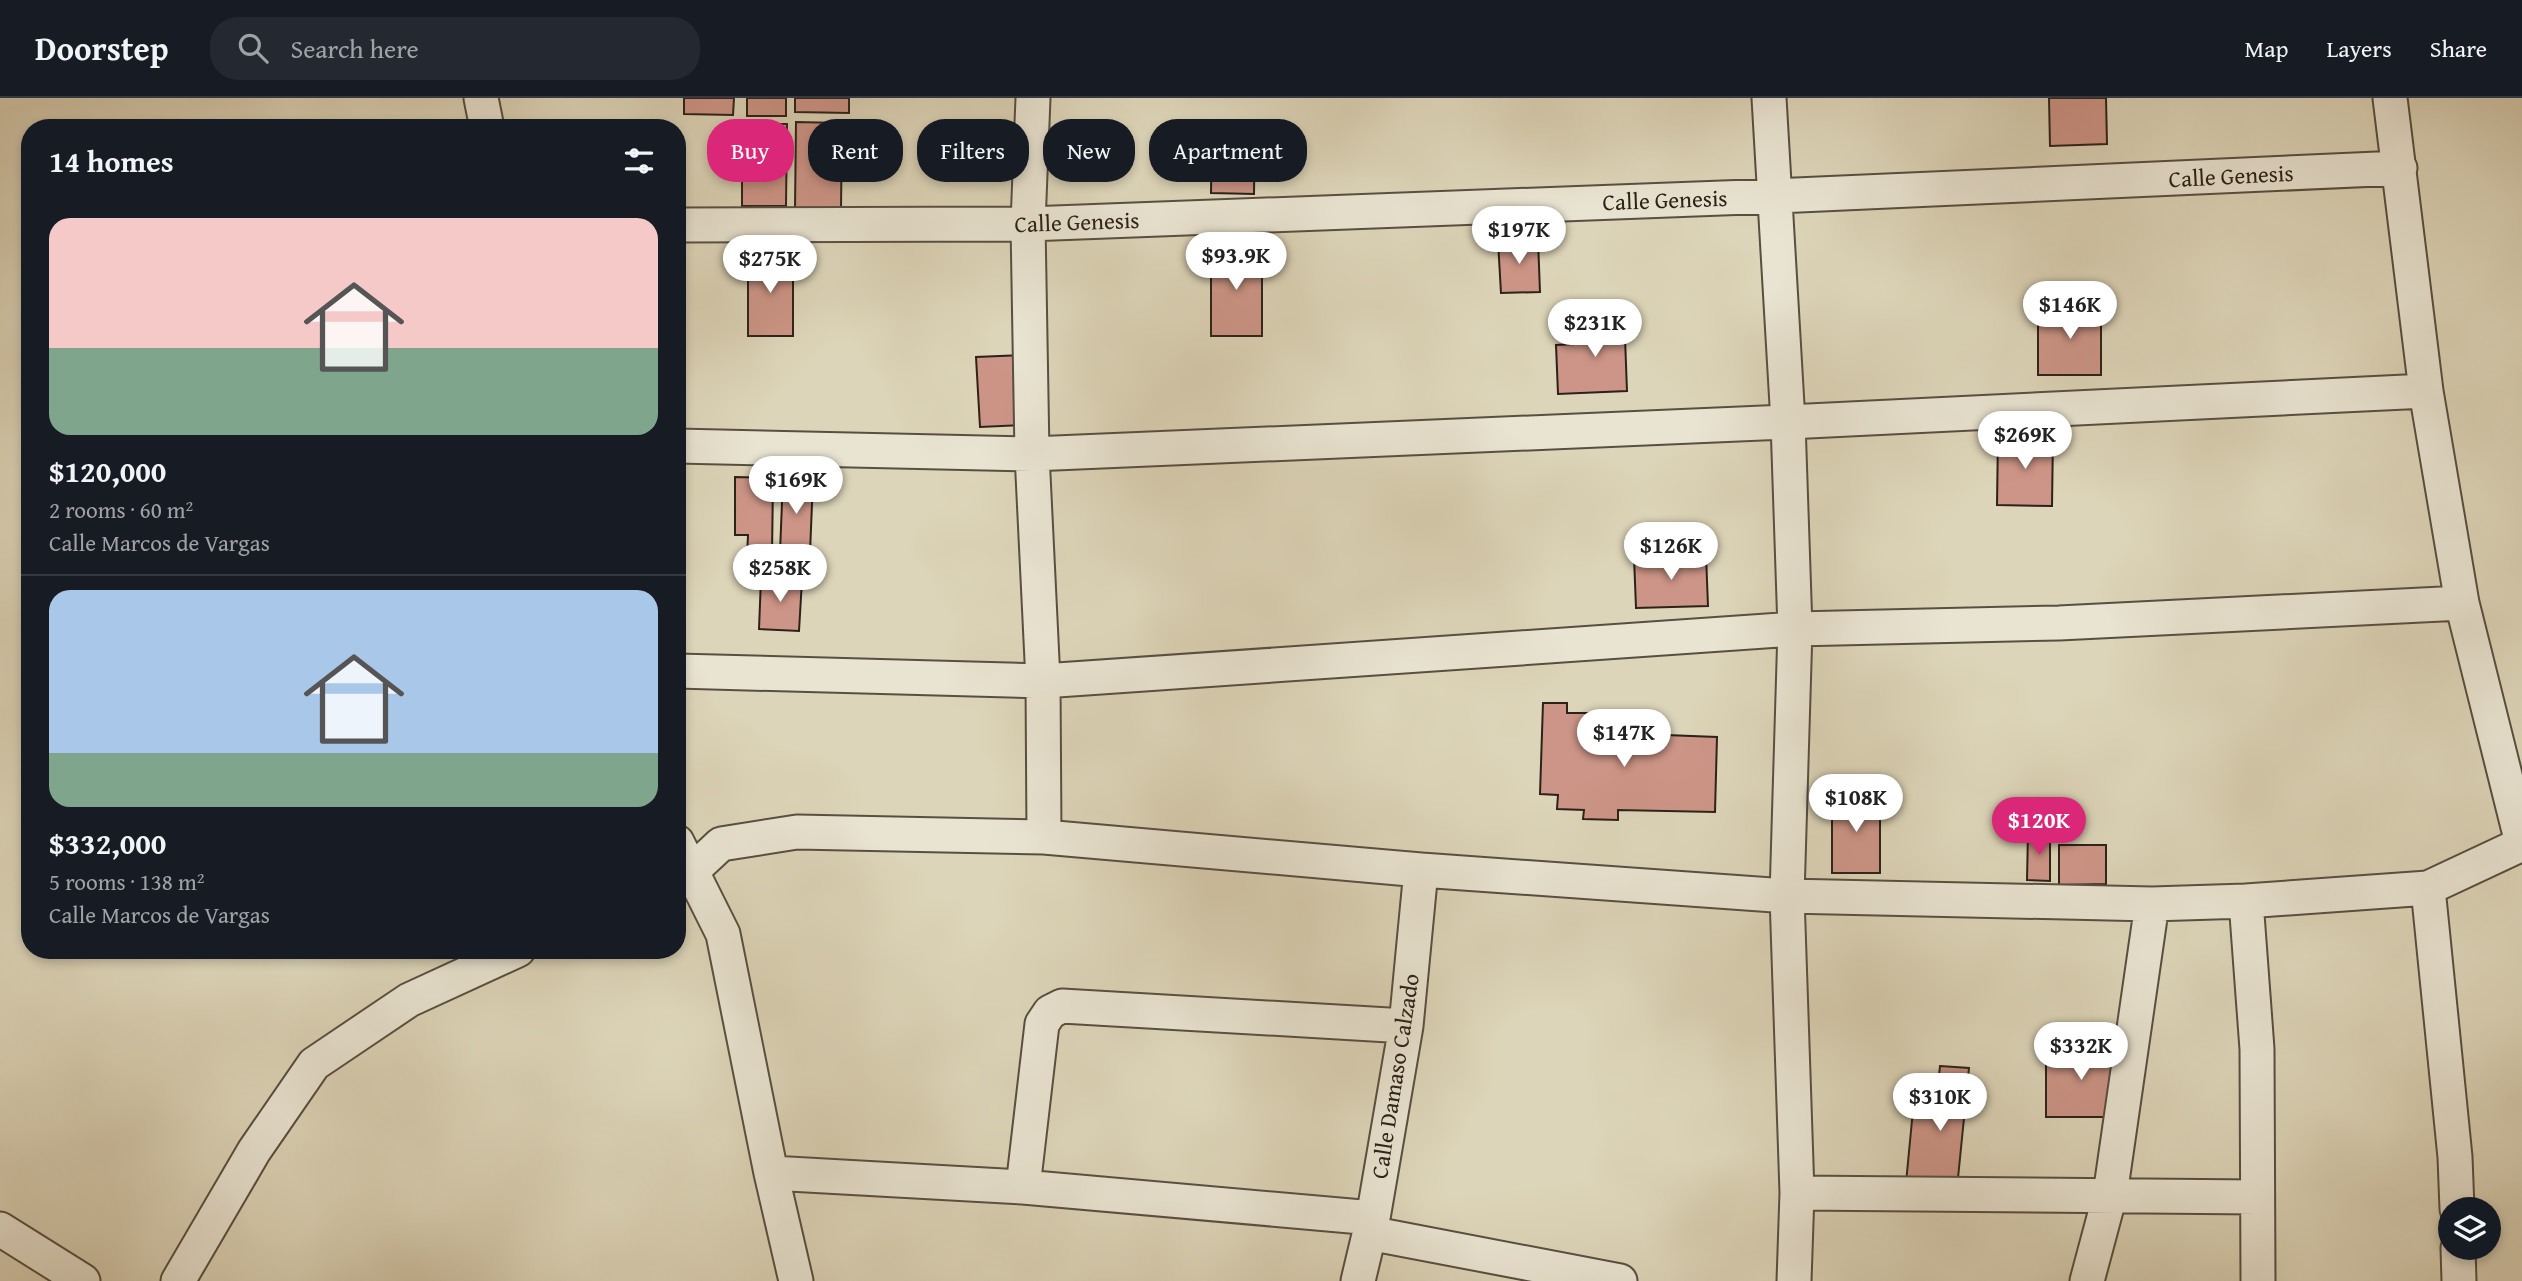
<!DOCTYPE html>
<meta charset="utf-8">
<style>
body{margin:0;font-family:"Gentium Book Plus",serif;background:#242831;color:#f1f3f6;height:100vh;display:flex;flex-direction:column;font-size:26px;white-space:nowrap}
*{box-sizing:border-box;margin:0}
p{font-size:23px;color:#9ea1a6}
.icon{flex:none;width:38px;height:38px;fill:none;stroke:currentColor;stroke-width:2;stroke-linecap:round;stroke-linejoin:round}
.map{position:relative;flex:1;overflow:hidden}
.sheet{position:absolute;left:21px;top:21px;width:665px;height:840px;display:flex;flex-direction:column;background:#171b24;border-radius:28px;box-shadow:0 4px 10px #0003}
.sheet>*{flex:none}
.guide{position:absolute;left:707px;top:21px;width:665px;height:63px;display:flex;gap:14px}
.tools{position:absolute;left:2438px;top:1099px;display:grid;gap:14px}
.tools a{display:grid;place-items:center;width:63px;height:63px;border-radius:50%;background:#171b24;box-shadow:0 4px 10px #0003;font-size:35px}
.price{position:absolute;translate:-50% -60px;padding:0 16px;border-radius:24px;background:#fff;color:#222;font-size:23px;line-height:46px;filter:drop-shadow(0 2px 4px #0008)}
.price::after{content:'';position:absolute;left:50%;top:42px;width:21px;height:16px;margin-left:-10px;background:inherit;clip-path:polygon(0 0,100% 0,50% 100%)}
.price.on{background:#db2777;color:#fff}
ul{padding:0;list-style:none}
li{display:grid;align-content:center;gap:14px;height:371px;padding:0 28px}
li+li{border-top:2px solid #363941}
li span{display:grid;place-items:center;height:217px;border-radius:21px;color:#555}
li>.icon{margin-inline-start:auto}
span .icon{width:126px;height:126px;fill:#fffc;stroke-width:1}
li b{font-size:30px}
h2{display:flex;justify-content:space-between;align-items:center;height:84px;padding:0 28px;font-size:30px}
.pill{padding:0 24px;border-radius:28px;background:#171b24;box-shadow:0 4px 10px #0003;font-size:24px;line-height:63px}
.pill.on{background:#db2777;color:#fff}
header{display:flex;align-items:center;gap:42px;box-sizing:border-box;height:98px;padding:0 35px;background:#171b24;border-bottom:2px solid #363941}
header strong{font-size:33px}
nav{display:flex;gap:38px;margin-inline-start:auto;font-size:24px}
.search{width:490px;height:63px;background:#242831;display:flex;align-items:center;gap:18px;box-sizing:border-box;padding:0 24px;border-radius:28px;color:#9ea1a6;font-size:26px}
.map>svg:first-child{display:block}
.building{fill:#cd9587;stroke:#2c2219;stroke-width:2}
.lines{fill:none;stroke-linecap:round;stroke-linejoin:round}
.street-casing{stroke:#584f41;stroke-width:37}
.street{stroke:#e9e4d2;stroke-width:33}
.labels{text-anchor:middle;stroke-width:7;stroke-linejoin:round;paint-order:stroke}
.street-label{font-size:23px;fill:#2c2219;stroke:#e9e4d2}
</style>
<header>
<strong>Doorstep</strong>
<div class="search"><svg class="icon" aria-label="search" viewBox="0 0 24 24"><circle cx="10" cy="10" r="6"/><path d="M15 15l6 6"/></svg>Search here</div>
<nav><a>Map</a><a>Layers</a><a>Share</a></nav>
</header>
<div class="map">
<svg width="2522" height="1183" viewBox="0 0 2522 1183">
<rect width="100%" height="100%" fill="#ddd5b9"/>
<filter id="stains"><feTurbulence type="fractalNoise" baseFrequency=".00286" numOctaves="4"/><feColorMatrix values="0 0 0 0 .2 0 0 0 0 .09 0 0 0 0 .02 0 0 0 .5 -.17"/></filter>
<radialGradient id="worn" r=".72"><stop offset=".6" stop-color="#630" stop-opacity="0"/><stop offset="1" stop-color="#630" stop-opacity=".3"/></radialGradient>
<path class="building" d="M684,0H734L733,17L684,16Z
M747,0H786V18H747Z
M795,0H849V15L795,14Z
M2049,0H2106L2107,46L2050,48Z
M796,24L842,25L841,111H795Z
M742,26H787L786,108H742Z
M1212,28L1255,29L1254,96L1211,95Z
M1538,142L1540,194L1501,195L1498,143Z
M1211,149H1262V238H1211Z
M748,155L793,156V238H748Z
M2038,208H2101V277H2038Z
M1624,213L1627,293L1558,296L1556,247L1594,245L1592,214Z
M1021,257L1024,327L980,329L976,259Z
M1998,337L2053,338L2052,408L1997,407Z
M735,379L773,380L772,459H747L748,437H735Z
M783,380L813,381L810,455L780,454Z
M1706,457L1708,508L1636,510L1634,459Z
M761,480L802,482L799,533L759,531Z
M1543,605H1567V615H1589L1588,634L1717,639L1715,714L1618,712V722L1583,721L1584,712L1557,711L1558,697L1540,696Z
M1832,698H1880V775H1832Z
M2028,734L2050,735V783L2027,782Z
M2059,747H2106V786L2059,787Z
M2046,948L2116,949L2115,1019H2046Z
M1940,968L1969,970L1957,1090L1906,1085L1913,1012L1935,1015Z"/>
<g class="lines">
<g class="street-casing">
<path id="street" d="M481,0L487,30
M1033,0L1028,126L1032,356L1043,583L1044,739
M1769,0L1788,324L1795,531L1787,798L1797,1095L1794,1183
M2390,0L2426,293L2462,505L2522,745
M677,127L1028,126L1775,98L2400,70
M677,348L1032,356L1788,324L2426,293
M677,573L1043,583L1795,531L2059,525L2462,505
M677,744L723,836L771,1075L796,1183
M677,780L692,773L721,746L797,734L1044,739L1421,772L1787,798L2152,806L2246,803L2428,790L2522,746
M2428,790L2455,1059L2457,1111
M2246,803L2257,951L2258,1183
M771,1075L1023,1089L1373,1120
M1023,1089L1042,926L1050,914L1062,908L1406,928
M1797,1095L2257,1099
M0,1131L83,1183
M1369,1135L1620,1183
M2458,1150L2459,1183
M178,1183L254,1053L314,966L409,902L518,852
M1358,1183L1373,1120L1406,928L1421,772
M2087,1183L2110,1097L2152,806"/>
</g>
<use href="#street" class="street"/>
</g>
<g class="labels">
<g class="street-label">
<text transform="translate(2231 78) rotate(-3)" y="8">Calle Genesis</text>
<text transform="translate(1665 102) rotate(-2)" y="8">Calle Genesis</text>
<text transform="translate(1077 124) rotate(-2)" y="8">Calle Genesis</text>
<text transform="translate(1395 978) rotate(-81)" y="8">Calle Damaso Calzado</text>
</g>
</g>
<rect width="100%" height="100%" filter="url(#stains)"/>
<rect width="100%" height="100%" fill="url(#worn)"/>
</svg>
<div class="tools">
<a><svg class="icon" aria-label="layers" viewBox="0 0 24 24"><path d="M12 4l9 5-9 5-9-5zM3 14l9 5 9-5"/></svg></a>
</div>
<b class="price" style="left:1519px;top:168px">$197K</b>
<b class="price" style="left:1236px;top:194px">$93.9K</b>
<b class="price" style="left:770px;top:197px">$275K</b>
<b class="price" style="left:2070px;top:243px">$146K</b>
<b class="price" style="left:1595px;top:261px">$231K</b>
<b class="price" style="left:2025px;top:373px">$269K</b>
<b class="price" style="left:796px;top:418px">$169K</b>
<b class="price" style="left:1671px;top:484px">$126K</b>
<b class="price" style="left:780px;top:506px">$258K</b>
<b class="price" style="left:1624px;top:671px">$147K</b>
<b class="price" style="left:1856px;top:736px">$108K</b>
<b class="price on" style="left:2039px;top:759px">$120K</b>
<b class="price" style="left:2081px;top:984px">$332K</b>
<b class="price" style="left:1940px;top:1035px">$310K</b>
<div class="guide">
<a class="pill on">Buy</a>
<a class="pill">Rent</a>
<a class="pill">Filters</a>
<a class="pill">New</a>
<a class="pill">Apartment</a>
</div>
<section class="sheet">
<h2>14 homes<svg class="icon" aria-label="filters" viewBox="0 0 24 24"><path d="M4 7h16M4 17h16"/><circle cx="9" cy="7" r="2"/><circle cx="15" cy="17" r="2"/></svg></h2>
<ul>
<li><span style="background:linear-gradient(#f6c9c9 60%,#7fa58c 0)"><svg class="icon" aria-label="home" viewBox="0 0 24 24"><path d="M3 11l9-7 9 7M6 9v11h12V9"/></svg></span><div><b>$120,000</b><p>2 rooms · 60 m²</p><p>Calle Marcos de Vargas</p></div></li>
<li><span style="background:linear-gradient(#a9c7e8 75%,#7fa58c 0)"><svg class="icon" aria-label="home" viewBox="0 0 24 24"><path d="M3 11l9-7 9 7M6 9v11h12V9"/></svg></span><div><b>$332,000</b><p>5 rooms · 138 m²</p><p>Calle Marcos de Vargas</p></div></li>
</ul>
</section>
</div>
